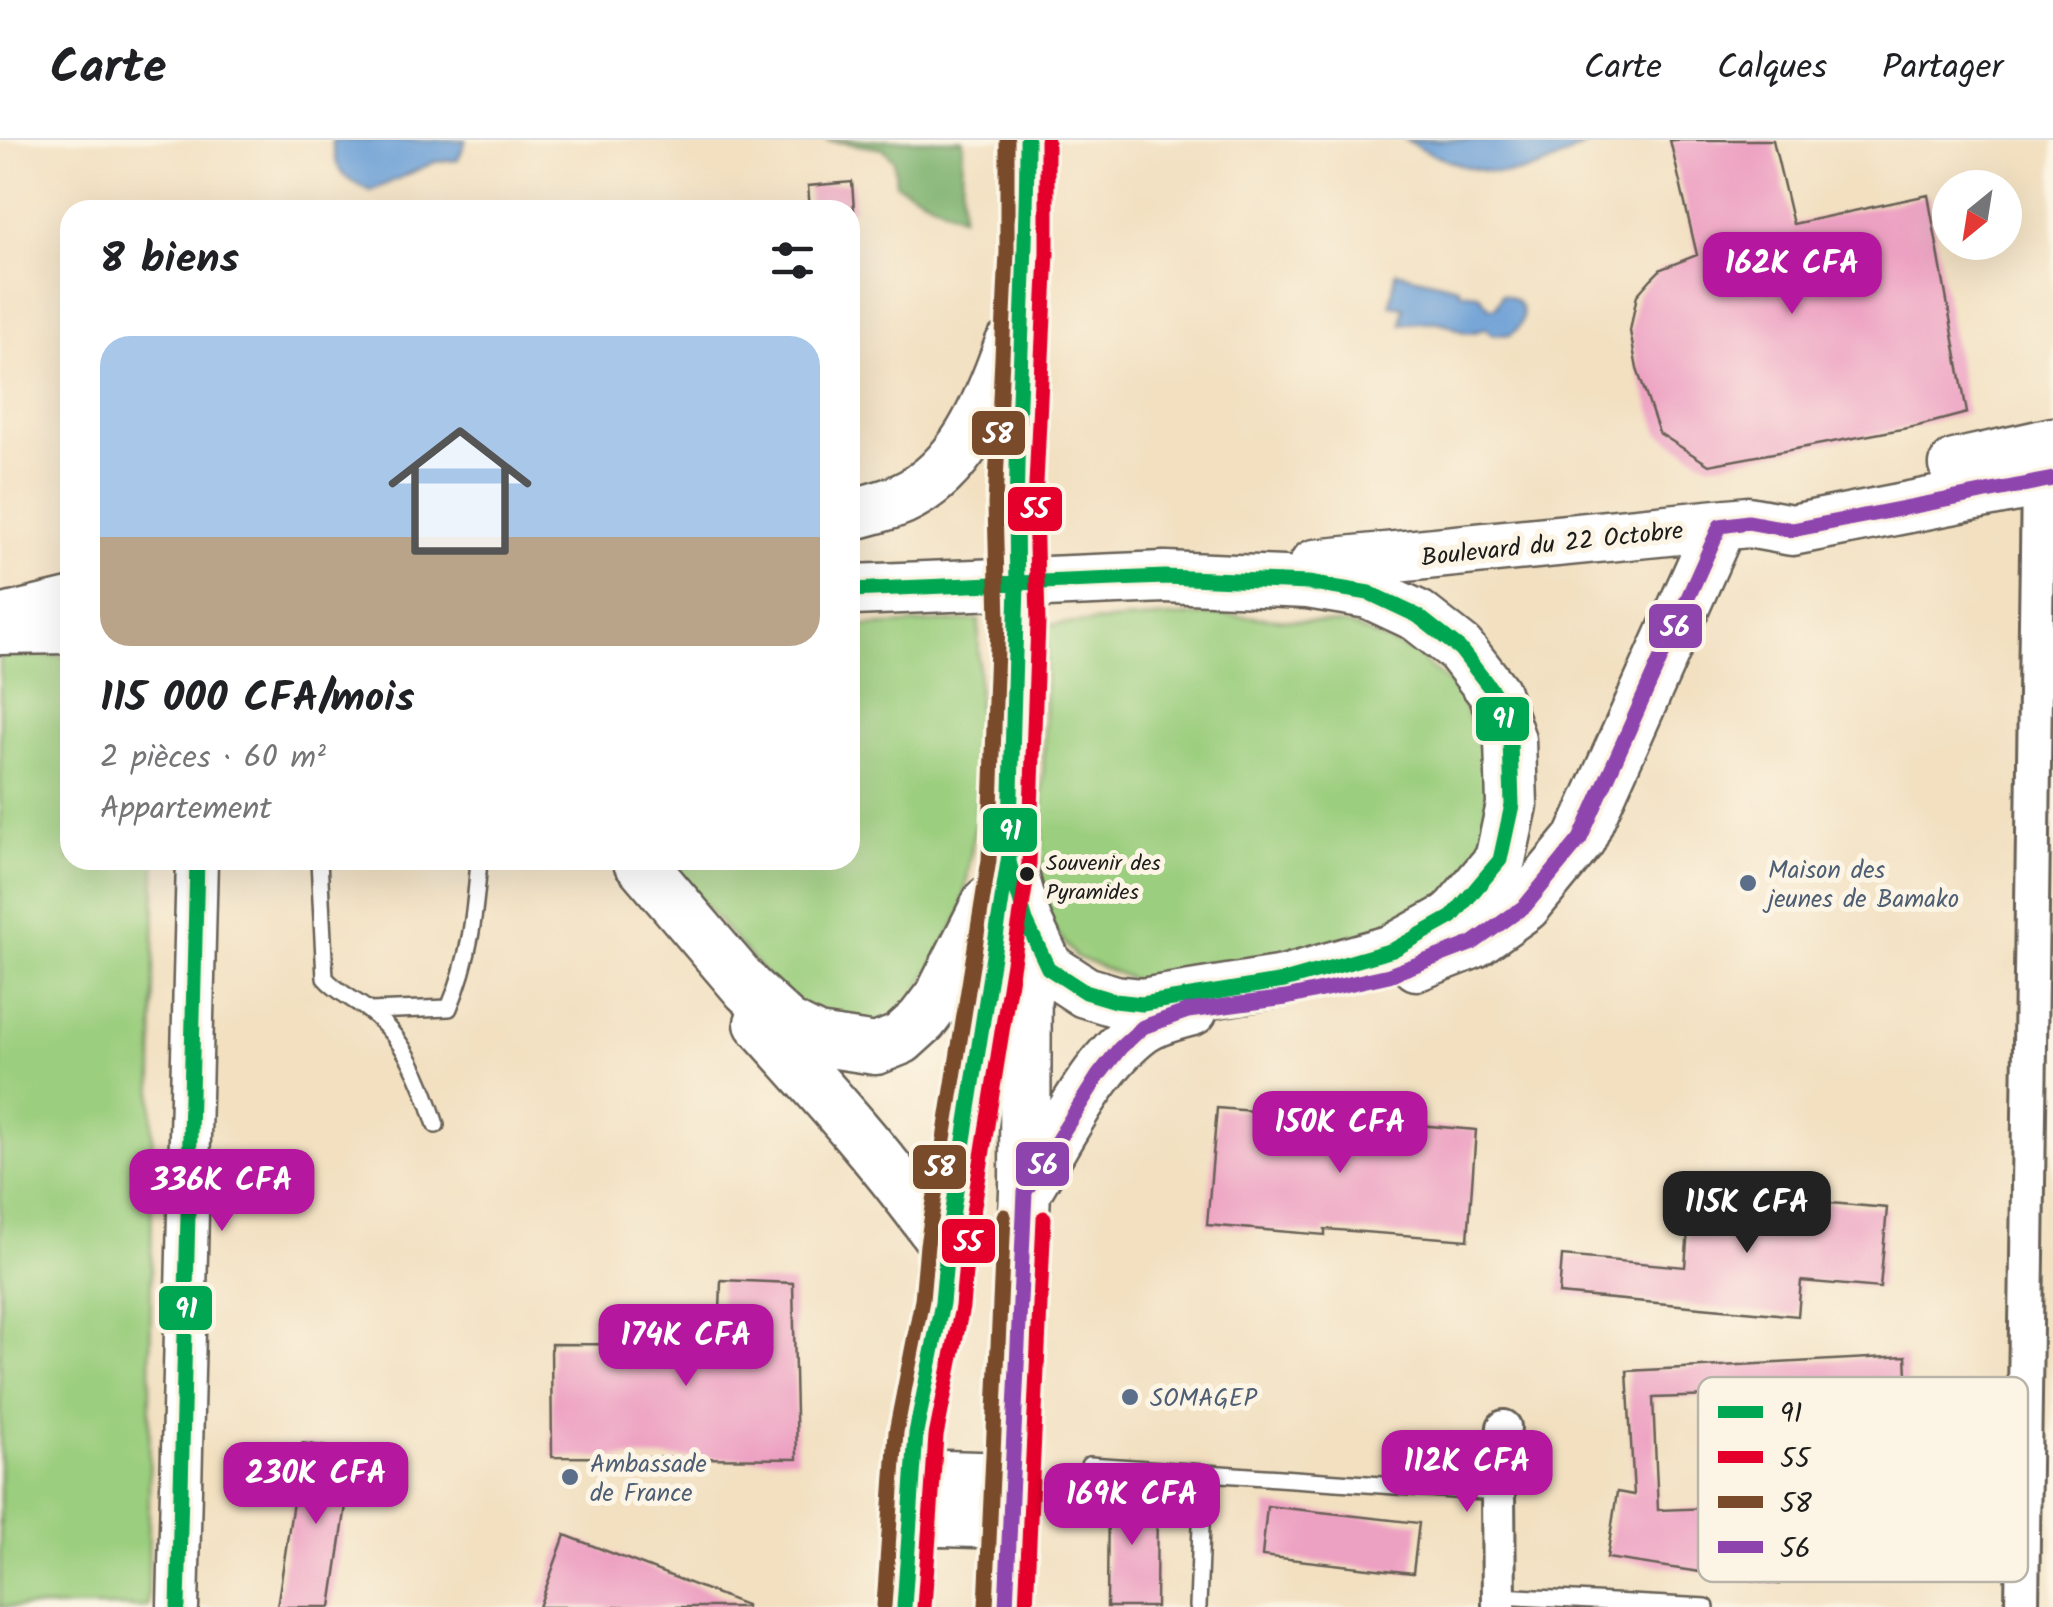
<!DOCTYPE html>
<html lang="fr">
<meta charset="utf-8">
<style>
body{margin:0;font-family:Kalam,sans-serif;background:#f6f6f6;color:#202124;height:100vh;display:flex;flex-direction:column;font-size:38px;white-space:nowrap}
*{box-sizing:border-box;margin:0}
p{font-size:32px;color:#757577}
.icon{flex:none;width:55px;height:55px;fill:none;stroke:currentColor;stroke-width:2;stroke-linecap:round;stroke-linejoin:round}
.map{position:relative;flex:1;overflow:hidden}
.sheet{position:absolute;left:60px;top:60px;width:800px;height:670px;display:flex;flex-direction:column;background:#fff;border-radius:30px;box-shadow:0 10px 40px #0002}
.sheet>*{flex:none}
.needle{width:65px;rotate:210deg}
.buttons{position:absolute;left:1932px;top:30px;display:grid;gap:20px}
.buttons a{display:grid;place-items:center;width:90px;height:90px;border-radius:50%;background:#fff;box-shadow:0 10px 40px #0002;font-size:50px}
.price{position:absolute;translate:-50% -85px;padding:0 22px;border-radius:20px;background:#b5179e;color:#fff;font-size:32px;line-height:65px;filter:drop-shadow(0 2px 5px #0008)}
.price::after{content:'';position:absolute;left:50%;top:60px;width:30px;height:22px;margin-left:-15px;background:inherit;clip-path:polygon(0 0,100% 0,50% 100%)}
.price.active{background:#222;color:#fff}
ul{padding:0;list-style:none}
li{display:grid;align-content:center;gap:20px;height:530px;padding:0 40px}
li+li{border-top:2px solid #e0e0e0}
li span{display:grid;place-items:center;height:310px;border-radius:30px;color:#555}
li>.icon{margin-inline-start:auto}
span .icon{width:180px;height:180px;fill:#fffc;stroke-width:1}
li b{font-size:42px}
h2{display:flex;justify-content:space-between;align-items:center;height:120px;padding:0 40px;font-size:42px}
header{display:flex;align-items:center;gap:60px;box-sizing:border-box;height:140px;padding:0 50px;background:#fff;border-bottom:2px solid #e0e0e0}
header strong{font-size:48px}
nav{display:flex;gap:55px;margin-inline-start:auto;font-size:35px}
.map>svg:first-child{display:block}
.green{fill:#9bce7e;stroke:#5c754d;stroke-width:2.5}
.forest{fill:#7cb16d;stroke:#4c6644;stroke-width:2.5}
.water{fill:#699ed6;stroke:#425d79;stroke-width:2.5}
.building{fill:#eda1c2;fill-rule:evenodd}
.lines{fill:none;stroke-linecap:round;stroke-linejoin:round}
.service-casing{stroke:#676156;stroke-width:20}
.minor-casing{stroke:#676156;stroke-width:38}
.tertiary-casing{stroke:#676156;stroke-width:45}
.primary-casing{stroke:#676156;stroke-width:55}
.service{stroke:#fff;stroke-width:15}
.minor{stroke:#fff;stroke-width:32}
.tertiary{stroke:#fff;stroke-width:40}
.primary{stroke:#fff;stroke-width:50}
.primary-bridge-casing{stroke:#676156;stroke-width:55;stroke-linecap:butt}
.primary-bridge{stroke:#fff;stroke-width:50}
.bus-1-casing{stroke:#fcf5e5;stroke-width:22}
.bus-2-casing{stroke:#fcf5e5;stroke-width:22}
.bus-3-casing{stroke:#fcf5e5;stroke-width:22}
.bus-4-casing{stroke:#fcf5e5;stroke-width:22}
.bus-1{stroke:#00a651;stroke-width:15}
.bus-2{stroke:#e4002b;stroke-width:15}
.bus-3{stroke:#7a4b2a;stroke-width:15}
.bus-4{stroke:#8e44ad;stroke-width:15}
.bus-dot{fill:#1c1c1c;stroke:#fcf5e5;stroke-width:4}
.service-dot{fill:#5c6f8a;stroke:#fcf5e5;stroke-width:4}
.labels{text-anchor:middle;stroke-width:10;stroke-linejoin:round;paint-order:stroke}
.bus-label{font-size:22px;fill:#1c1c1c;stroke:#fcf5e5;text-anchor:start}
.street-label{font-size:25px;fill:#1c1c1c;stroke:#fcf5e5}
.service-label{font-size:25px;fill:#4e5e75;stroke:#fcf5e5;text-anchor:start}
.key{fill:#fcf5e5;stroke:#b9b4a9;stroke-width:2.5}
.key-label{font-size:28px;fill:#1c1c1c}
.line-badge{stroke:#fcf5e5;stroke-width:4}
.badge-label{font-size:28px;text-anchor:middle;font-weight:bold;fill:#fff}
</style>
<header>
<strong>Carte</strong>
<nav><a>Carte</a><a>Calques</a><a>Partager</a></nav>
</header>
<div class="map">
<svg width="2053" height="1467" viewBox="0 0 2053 1467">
<rect width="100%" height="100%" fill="#fcf5e5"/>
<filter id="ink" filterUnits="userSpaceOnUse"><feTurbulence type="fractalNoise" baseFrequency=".01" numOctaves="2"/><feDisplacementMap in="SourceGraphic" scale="20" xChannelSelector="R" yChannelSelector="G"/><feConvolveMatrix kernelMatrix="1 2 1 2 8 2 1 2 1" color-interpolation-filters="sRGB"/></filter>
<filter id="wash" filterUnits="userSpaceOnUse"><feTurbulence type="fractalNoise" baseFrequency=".0048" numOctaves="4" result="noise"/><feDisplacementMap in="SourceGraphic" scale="40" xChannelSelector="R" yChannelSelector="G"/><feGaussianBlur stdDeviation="2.25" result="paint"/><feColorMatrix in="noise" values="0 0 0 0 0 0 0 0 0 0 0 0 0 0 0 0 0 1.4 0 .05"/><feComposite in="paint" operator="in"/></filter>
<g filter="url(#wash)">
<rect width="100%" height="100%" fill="#f2e0c1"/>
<path class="green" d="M1217,474L1349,485L1414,513L1458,551L1488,624L1485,707L1437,769L1281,826L1142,843L1076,817L1052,787L1040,753L1047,485Z
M979,480L977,674L962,772L904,876L867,896L793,866L665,720H850V487Z
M0,515L70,516V720H155L148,1467H0Z"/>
<path class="forest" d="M826,0H963L962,77L896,44L894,20L884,9Z"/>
<path class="water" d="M332,0H466L458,20L435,22L371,51C342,38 335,32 332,0Z
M1406,0H1595C1579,8 1563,18 1546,25C1499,45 1447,24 1406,0Z
M1396,132L1459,147L1460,152L1478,154L1490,168L1496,167L1502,154C1525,159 1530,181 1510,195L1491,194L1485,188C1458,201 1460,184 1437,182C1425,181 1413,183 1401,184L1404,167L1390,165Z"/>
<g id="blocks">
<path class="building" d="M1670,0H1773L1793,84L1928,55L1967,273L1918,286L1709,325L1659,293L1637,229L1630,191L1637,155L1651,139L1661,129L1697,115Z
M852,42L854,70H810L808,46Z
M1217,968L1476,990L1468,1100L1325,1089V1095L1207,1085Z
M1691,1051L1887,1068L1880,1148L1801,1141L1798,1176L1559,1154L1562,1116L1685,1127Z
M721,1140L793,1143L797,1319L552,1317L551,1204L719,1205Z
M1906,1216L1915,1385L1786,1392L1779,1444L1607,1418L1617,1352L1634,1355L1627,1231ZM1870,1251L1875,1362L1658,1370L1653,1258Z
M302,1303L354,1311L331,1467H277Z
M1108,1349L1157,1350L1156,1467H1107Z
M1267,1366L1419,1383L1413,1433L1262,1416Z
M565,1395L746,1465V1467H539Z"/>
</g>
</g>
<g filter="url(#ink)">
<use href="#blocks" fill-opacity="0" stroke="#676156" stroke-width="2.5"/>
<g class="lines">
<g class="service-casing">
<path id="service" d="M319,720L325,838C338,853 354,859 369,871C405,898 423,943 436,985
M370,871L449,868C470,819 475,773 479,720
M1019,1361L1089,1356V1325L1498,1353
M1499,1456L1706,1467
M1198,1467L1203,1333"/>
</g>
<g class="minor-casing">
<path id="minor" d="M1499,1467L1498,1353L1504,1287
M2022,1467L2038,343"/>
</g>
<g class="tertiary-casing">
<path id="tertiary" d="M0,494L70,493
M178,1467L197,720"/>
</g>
<g class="primary-casing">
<path id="primary" d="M1955,325L2053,303
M850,375C867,370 886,366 902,359C962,332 989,264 1010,205
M1315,425L1748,382L1792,390L2053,339
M0,481L70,464
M638,720L748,849L787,885L817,900L876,909L901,899L922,880L941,855L988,762
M1012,732L1026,781L1048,828L1085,852L1115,861L1142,864L1284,841L1393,810L1452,777L1500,720L1512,665L1510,600L1494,553L1460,509L1418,476L1369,453L1308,443L1165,437
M1417,825L1473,803L1525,766L1580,699L1720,386
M760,883C825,955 891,1028 947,1108
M1025,1052C1057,1001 1092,926 1140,890C1153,880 1176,874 1192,870
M912,1335L1010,1338
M909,1380L1009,1383
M904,1467L916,1293L942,1163L947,1108L1009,722L1018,482L1015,365L1027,112V0
M1006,1467L1025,1052L1026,787"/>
</g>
<use href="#service" class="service"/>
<use href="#minor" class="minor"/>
<use href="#tertiary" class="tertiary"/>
<use href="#primary" class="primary"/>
<g class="primary-bridge-casing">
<path id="primary-bridge" d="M853,450L1165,437"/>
</g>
<use href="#primary-bridge" class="primary-bridge"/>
<g class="bus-1-casing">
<path id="bus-1" d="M1165,437L1308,443L1369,453L1418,476L1460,509L1494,553L1510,600L1512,665L1500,720L1452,777L1393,810L1284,841L1142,864L1115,861L1085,852L1048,828L1026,781L1009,722L1017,443Z
M1017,443C1013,295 1027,148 1027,0
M850,450L1017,443
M178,1467L197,720
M904,1467L916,1293L942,1163L947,1108L1009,715"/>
</g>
<g class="bus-2-casing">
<path id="bus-2" d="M924,1467L936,1296L962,1167L967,1110L1029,723L1038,483L1035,365L1047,113V0
M1026,1467L1044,1078"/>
</g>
<g class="bus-3-casing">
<path id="bus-3" d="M884,1466L896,1292L922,1160L927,1105L989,720L998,482L995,364L1007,112V0
M986,1466L1004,1076"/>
</g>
<g class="bus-4-casing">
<path id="bus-4" d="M1006,1467L1025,1052L1098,936L1120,908L1143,887L1188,871L1286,858L1389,835L1473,803L1525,766L1580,699L1720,386L1748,382L1792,390L2053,339"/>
</g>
<use href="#bus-1" class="bus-1"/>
<use href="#bus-2" class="bus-2"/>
<use href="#bus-3" class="bus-3"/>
<use href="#bus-4" class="bus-4"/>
</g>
</g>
<circle class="bus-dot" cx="1027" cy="734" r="9"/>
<g class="service-dot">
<circle cx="1748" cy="743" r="10"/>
<circle cx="1130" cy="1257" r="10"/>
<circle cx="570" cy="1337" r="10"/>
</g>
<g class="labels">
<g class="bus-label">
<text x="1046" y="730">Souvenir des<tspan x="1046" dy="29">Pyramides</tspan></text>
</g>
<g class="street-label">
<text transform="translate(1552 403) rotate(-6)" y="9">Boulevard du 22 Octobre</text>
</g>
<g class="service-label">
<text x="1768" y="738">Maison des<tspan x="1768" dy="29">jeunes de Bamako</tspan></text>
<text x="1150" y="1266">SOMAGEP</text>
<text x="590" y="1332">Ambassade<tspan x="590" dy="29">de France</tspan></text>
</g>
</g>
<rect x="1698" y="1237" width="330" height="205" rx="15" class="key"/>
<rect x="1718" y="1266" width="45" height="12" fill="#00a651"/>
<rect x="1718" y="1311" width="45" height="12" fill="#e4002b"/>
<rect x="1718" y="1356" width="45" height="12" fill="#7a4b2a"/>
<rect x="1718" y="1401" width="45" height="12" fill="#8e44ad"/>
<g class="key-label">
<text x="1780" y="1282">91</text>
<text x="1780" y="1327">55</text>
<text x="1780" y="1372">58</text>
<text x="1780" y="1417">56</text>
</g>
<g class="line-badge">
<rect x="970" y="269" width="57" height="48" rx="10" fill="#7a4b2a"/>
<rect x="1006" y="345" width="58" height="48" rx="10" fill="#e4002b"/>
<rect x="1647" y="462" width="57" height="48" rx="10" fill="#8e44ad"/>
<rect x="1474" y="555" width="57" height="48" rx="10" fill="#00a651"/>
<rect x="981" y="666" width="58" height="48" rx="10" fill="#00a651"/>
<rect x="1014" y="1000" width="57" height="48" rx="10" fill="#8e44ad"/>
<rect x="911" y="1003" width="57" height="48" rx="10" fill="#7a4b2a"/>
<rect x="940" y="1077" width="57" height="48" rx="10" fill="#e4002b"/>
<rect x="157" y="1144" width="57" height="48" rx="10" fill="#00a651"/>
</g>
<g class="badge-label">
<text x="998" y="303">58</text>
<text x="1035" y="378">55</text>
<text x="1675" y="496">56</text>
<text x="1503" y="588">91</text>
<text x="1010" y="700">91</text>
<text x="1043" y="1034">56</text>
<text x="940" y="1036">58</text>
<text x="968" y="1111">55</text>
<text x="186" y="1178">91</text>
</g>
</svg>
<div class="buttons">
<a><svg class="needle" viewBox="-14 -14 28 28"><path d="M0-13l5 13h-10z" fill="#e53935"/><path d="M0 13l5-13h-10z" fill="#757577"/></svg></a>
</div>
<b class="price" style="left:1792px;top:177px">162K CFA</b>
<b class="price" style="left:1340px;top:1036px">150K CFA</b>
<b class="price" style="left:222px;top:1094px">336K CFA</b>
<b class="price active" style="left:1747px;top:1116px">115K CFA</b>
<b class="price" style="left:686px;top:1249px">174K CFA</b>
<b class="price" style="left:1467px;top:1375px">112K CFA</b>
<b class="price" style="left:316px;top:1387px">230K CFA</b>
<b class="price" style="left:1132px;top:1408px">169K CFA</b>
<section class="sheet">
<h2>8 biens<svg class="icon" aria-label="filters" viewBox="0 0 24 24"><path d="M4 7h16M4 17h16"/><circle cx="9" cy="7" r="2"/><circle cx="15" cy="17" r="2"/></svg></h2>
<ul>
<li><span style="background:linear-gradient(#a9c7e8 65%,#b9a48a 0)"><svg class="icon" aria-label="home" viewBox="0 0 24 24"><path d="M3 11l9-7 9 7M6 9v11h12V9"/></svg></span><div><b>115 000 CFA/mois</b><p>2 pièces · 60 m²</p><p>Appartement</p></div></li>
</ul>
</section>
</div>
